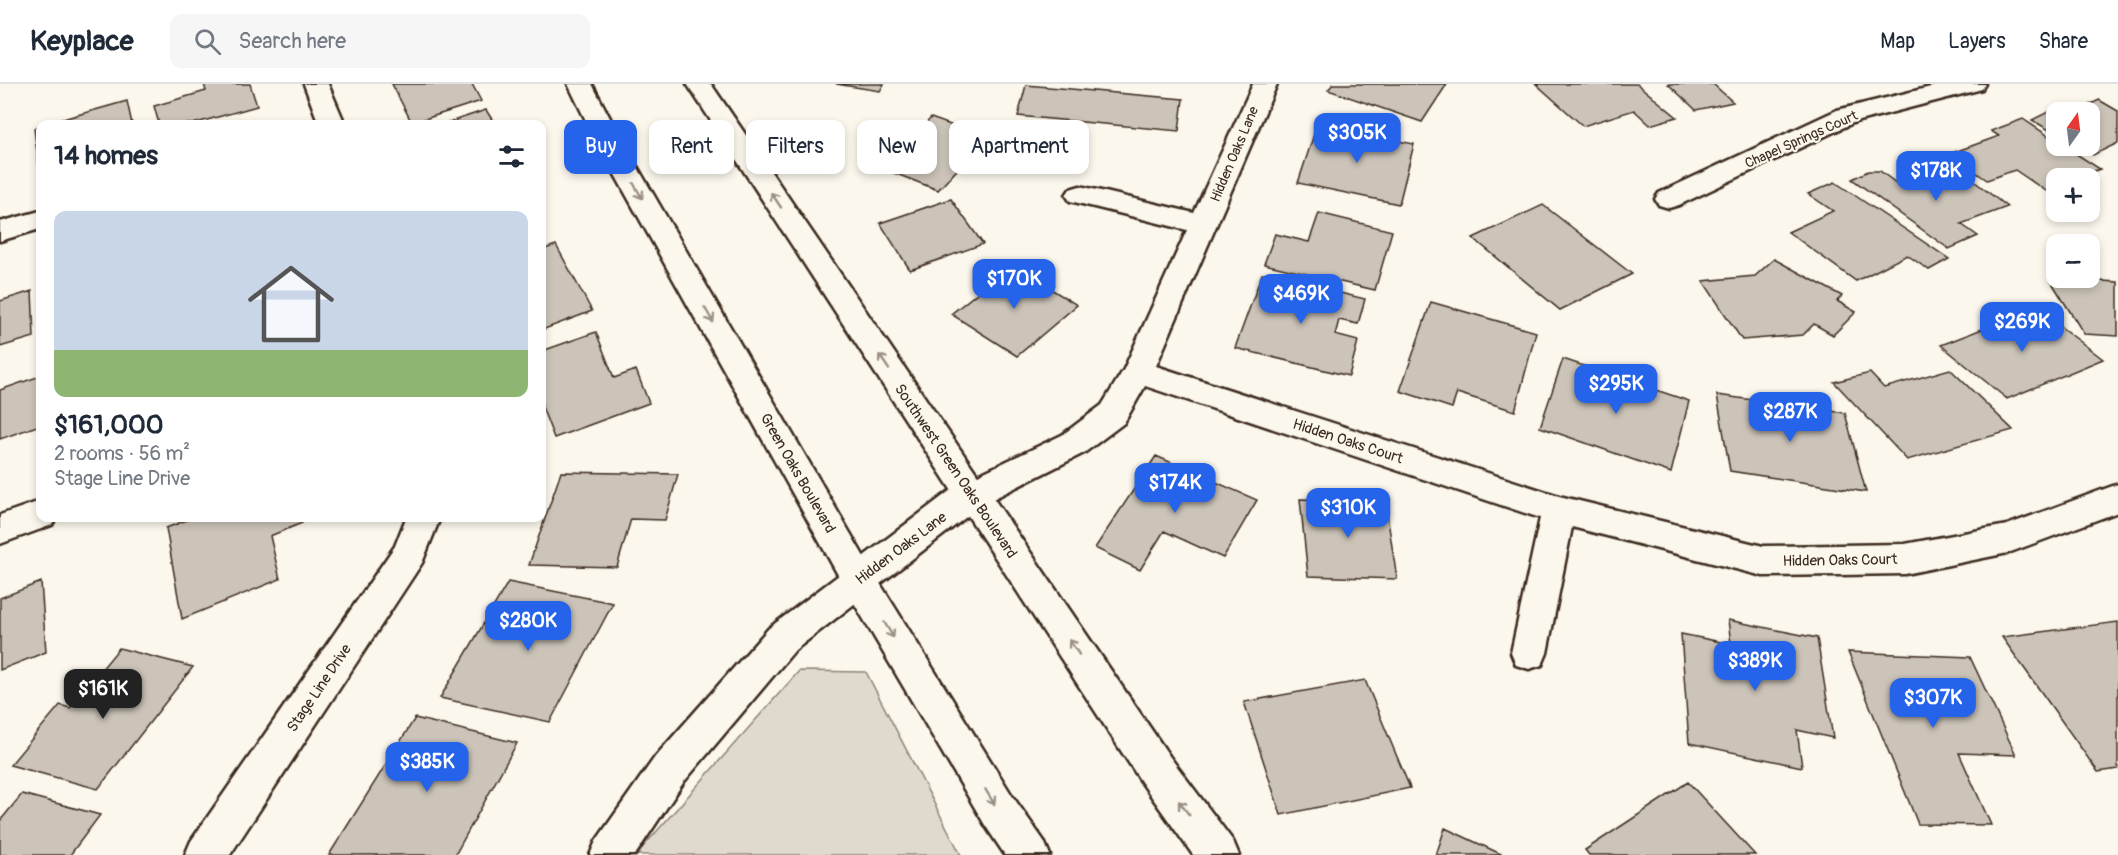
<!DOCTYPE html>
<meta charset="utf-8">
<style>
body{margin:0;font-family:Pangolin,sans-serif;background:#f6f6f7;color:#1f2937;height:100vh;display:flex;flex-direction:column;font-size:22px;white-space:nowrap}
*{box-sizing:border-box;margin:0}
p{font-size:20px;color:#747a83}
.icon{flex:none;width:33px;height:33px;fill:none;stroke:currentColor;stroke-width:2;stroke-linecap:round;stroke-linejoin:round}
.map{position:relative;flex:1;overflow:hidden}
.panel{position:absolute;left:36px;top:36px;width:510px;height:402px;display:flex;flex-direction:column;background:#fff;border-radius:12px;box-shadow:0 3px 9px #0003}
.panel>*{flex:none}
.top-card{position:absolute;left:564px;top:36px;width:570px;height:54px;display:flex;gap:12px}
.needle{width:39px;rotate:14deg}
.buttons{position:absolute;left:2046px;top:18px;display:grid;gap:12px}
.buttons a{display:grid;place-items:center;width:54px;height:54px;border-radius:12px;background:#fff;box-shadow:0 3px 9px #0003;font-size:30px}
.price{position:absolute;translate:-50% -51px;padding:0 14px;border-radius:12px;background:#2563eb;color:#fff;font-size:20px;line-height:39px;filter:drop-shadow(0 2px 3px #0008)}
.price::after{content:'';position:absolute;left:50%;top:36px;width:18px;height:14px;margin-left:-9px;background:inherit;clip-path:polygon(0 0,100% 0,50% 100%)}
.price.selected{background:#222;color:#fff}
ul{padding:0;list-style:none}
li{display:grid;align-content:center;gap:12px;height:318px;padding:0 18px}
li span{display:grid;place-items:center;height:186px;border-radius:12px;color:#555}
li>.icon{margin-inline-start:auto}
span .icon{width:108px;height:108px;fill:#fffc;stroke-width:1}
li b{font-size:26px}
h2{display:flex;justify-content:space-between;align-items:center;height:72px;padding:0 18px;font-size:26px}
.pill{padding:0 21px;border-radius:12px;background:#fff;box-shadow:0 3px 9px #0003;font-size:21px;line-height:54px}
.pill.selected{background:#2563eb;color:#fff}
header{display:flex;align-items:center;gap:36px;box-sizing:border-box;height:84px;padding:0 30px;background:#fff;border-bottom:2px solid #e0e1e3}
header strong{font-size:28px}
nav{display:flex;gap:33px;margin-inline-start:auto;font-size:21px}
.search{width:420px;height:54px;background:#f6f6f7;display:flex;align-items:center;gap:15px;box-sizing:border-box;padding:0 21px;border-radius:12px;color:#747a83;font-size:22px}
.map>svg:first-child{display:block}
.green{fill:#dfd9ce;stroke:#8d8276;stroke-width:1.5}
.building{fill:#ccc4b9;stroke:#3b2a1e;stroke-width:1.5}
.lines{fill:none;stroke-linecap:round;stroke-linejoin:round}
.minor-casing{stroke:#3b2a1e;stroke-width:5}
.secondary-casing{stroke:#3b2a1e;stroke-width:5}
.minor{fill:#fbf7ec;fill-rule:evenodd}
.secondary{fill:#fbf7ec;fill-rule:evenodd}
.oneway{stroke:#9b9085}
.labels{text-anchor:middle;stroke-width:4.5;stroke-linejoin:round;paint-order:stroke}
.far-street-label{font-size:14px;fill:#3b2a1e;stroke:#fbf7ec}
.street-label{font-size:15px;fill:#3b2a1e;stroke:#fbf7ec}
</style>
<header>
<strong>Keyplace</strong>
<div class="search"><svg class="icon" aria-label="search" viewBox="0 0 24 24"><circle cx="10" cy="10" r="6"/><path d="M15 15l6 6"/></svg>Search here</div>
<nav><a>Map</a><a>Layers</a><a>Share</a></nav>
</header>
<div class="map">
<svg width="2118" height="771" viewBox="0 0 2118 771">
<rect width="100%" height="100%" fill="#fbf7ec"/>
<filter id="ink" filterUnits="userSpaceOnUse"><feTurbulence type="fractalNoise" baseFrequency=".0167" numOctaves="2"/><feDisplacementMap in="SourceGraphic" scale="12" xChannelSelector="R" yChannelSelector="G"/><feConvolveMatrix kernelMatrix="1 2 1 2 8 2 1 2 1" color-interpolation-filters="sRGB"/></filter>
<g filter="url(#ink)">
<path class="green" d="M799,587L866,588L961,771H639L642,764Z"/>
<path class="building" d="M204,0H250L257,22L193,40H159L154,22L206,7Z
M392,0H472L481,17L412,39Z
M836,0H884L880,7Z
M1333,0H1447L1422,38L1328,6Z
M1536,0H1637L1677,33L1650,41L1634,26L1583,42Z
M1668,0H1713L1733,18L1696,26Z
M1026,1L1183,15L1179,47L1018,32Z
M2099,16L2118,27V59L2093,71L2076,62H2090V28H2075Z
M127,17L132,40H45Z
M486,26L495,40H444Z
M2050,27L2056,31V50L2032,36Z
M931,34L987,54L938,106L881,84Z
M2023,35L2056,57V62H2064L2100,85L2075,94H2056V103L2046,107L2015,86L1987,96L1949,70L1999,52L1991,47Z
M1317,41L1414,60L1399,120L1298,99Z
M40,42V84L39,85L34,44Z
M1955,82L2007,123L1961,140L1978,152L1949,165L1852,95L1868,87H1880L1900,102Z
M1835,98L1949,175L1929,186L1907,171L1856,197L1788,148L1833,127L1808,110Z
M951,115L983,160L910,186L880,139Z
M1543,121L1632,190L1560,226L1473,154Z
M1319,129L1392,147L1375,206L1264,180L1275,150L1309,158Z
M556,161L592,227L542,246V166Z
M1774,175L1842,212L1837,217L1856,228L1833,251L1814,240L1803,251L1742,256L1703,197L1755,192Z
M1012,181L1077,221L1017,272L951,230Z
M1262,190L1365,215L1358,240L1339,236L1335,251L1358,257L1349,292L1235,264Z
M2049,194L2118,198V252L2084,250Z
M32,207L34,253L0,263V217Z
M1431,218L1536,248L1515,327L1457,309L1452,324L1400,307Z
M2036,224L2103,275L2007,315L1941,261Z
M596,248L614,294L636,286L649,319L554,354L542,323V267Z
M1563,275L1689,317L1671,389L1540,343Z
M1950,285L2013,346L1907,376L1834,298L1870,289L1884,304Z
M40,292V341L0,355V306Z
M1717,311L1845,329L1866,408L1730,387Z
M1156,372L1257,416L1223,474L1164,447L1140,486L1095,464Z
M561,388L678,390L665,436L631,435L617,483L529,481Z
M1300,415L1385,417L1397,495L1308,492Z
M192,434H301L302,439L270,452L280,495L182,535L166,444Z
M41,498L46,568L0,586V514Z
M508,498L613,519L550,638L440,614Z
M1728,536L1817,554L1833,654L1797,646L1802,683L1689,659L1681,550L1731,560Z
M2118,538V685L2098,688L2002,553Z
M119,564L193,583L98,705L10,681L60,621L70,624Z
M1848,568L1970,573L2016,671L1959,669L1991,741L1918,740Z
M1365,596L1410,704L1281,731L1244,618Z
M415,634L517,659L455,771H329Z
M1688,698L1755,771H1589L1585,766Z
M22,710L100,731L70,771H0V737Z
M1445,744L1503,771H1436Z"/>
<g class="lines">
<g class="minor-casing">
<path id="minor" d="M304,0H328L345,40H319Z
M1253,0H1277L1156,282L1559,412L1763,462L1905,460L2007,441L2118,400V428L2008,469L1905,490L1763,492L1572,443L1547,569L1542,581L1529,585L1516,581L1511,569L1540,434L1145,302L1124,339L1084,369L983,420L795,566L683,699L635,771H590L596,757L655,673L769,544L959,400L1062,351L1102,321L1124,285L1187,146L1070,117L1066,111L1070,105L1080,102L1194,129Z
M1943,0H1985L1982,5L1855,38L1679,121L1669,124L1659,121L1655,115L1659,109L1837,26Z
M40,127V145L0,157V138Z
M40,417V434H56L52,441L0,460V431Z
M406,434H440L422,479L230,771H185L191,757L395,462Z"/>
</g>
<g class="secondary-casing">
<path id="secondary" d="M568,0H592L620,53L871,485L1013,713L1044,757L1050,771H1005L985,741L847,507L594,53Z
M687,0H711L1170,673L1233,757L1239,771H1193L1142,699Z"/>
</g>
<use href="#minor" class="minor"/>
<use href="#secondary" class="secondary"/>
</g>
<defs><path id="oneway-shaft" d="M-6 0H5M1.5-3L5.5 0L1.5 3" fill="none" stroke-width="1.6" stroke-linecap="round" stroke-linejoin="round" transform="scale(1.5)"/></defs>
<g class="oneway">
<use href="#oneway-shaft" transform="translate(638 107) rotate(60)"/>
<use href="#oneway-shaft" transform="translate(776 116) rotate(-124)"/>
<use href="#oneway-shaft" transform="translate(709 231) rotate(60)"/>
<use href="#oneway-shaft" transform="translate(884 278) rotate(-124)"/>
<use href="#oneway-shaft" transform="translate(889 546) rotate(59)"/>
<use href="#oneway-shaft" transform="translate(1074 563) rotate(-124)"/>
<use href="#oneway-shaft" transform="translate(990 713) rotate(59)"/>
<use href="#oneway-shaft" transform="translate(1184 724) rotate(-127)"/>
</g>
</g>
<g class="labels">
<g class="far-street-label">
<text transform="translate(1801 55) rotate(-24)" y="5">Chapel Springs Court</text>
<text transform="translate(1234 70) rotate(-67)" y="5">Hidden Oaks Lane</text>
</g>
<g class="street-label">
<text transform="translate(1348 357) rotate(18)" y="5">Hidden Oaks Court</text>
<text transform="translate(956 387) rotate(56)" y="5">Southwest Green Oaks Boulevard</text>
<text transform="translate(798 389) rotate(60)" y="5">Green Oaks Boulevard</text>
<text transform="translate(901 464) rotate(-37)" y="5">Hidden Oaks Lane</text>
<text transform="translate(1840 476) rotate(-1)" y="5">Hidden Oaks Court</text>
<text transform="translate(319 604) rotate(-56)" y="5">Stage Line Drive</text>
</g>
</g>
</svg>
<div class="buttons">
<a><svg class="needle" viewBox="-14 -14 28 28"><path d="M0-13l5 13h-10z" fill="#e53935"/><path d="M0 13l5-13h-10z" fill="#747a83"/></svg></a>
<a>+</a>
<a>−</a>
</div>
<b class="price" style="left:1357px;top:80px">$305K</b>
<b class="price" style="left:1936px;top:118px">$178K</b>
<b class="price" style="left:1014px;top:226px">$170K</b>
<b class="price" style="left:1301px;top:241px">$469K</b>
<b class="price" style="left:2022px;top:269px">$269K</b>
<b class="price" style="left:1616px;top:331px">$295K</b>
<b class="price" style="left:1790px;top:359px">$287K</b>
<b class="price" style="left:1175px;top:430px">$174K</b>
<b class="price" style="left:1348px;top:455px">$310K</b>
<b class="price" style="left:528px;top:568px">$280K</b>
<b class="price" style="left:1755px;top:608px">$389K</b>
<b class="price selected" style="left:103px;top:636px">$161K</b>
<b class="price" style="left:1933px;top:645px">$307K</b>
<b class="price" style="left:427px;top:709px">$385K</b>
<div class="top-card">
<a class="pill selected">Buy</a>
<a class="pill">Rent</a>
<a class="pill">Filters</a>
<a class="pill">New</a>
<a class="pill">Apartment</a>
</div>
<section class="panel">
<h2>14 homes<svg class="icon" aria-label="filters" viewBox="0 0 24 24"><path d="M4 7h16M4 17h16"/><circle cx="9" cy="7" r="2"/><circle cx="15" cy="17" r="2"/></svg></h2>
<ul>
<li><span style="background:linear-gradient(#c9d6e8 75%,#8fb573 0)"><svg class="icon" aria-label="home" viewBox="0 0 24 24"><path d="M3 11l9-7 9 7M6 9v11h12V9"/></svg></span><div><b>$161,000</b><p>2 rooms · 56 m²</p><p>Stage Line Drive</p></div></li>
</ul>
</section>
</div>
